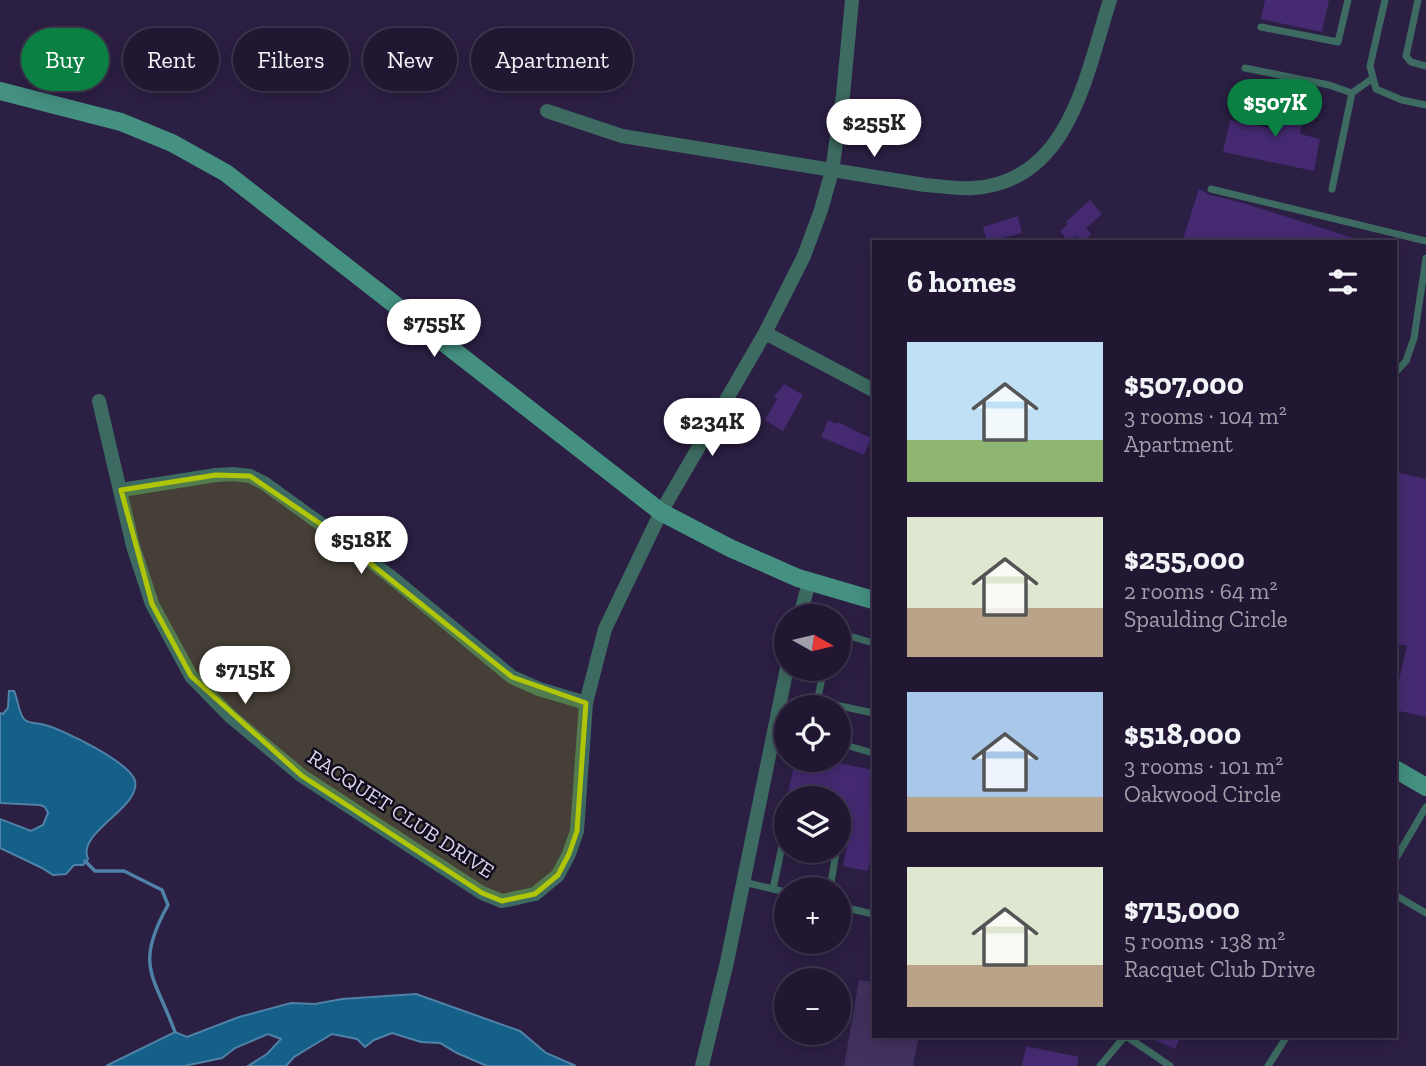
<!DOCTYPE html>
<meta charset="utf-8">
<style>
body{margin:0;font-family:"Zilla Slab",serif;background:#2d243f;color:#f1f3f6;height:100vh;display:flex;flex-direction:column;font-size:26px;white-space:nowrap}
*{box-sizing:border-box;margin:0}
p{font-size:23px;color:#a29fac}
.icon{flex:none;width:38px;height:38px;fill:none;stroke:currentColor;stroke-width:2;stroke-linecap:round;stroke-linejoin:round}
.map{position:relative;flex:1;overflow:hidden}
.panel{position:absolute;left:872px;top:240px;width:525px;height:798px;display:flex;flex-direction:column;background:#211733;border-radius:0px;box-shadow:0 4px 18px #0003,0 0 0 2px #3e364e}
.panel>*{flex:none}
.banner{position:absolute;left:21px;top:28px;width:665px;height:63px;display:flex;gap:14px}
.needle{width:46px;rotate:98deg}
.tools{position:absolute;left:774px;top:604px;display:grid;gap:14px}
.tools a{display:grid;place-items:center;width:77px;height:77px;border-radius:50%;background:#211733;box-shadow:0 4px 18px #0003,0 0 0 2px #3e364e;font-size:35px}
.price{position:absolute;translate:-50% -60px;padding:0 16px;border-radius:24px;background:#fff;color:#222;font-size:23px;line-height:46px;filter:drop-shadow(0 2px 4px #0008)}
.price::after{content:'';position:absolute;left:50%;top:42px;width:21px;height:16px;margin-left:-10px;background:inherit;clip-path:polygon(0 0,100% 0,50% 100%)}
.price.current{background:#0b8043;color:#fff}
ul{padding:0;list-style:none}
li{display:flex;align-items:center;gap:21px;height:175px;padding:0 35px}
li span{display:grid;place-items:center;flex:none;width:196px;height:140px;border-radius:0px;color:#555}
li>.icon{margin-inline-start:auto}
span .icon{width:84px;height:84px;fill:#fffc;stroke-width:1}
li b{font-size:30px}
h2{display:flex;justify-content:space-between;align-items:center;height:84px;padding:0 35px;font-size:30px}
.tag{padding:0 24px;border-radius:32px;background:#211733;box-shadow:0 4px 18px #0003,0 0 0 2px #3e364e;font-size:24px;line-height:63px}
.tag.current{background:#0b8043;color:#fff}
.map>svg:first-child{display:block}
.green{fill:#41315f}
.water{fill:#146088;stroke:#4f82a6;stroke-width:2}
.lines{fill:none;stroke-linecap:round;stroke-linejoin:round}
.stream{stroke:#4f82a6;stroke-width:3.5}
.building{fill:#452a72}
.lane{stroke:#3d6b61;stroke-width:7}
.street{stroke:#3d6b61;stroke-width:14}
.secondary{stroke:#449181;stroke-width:18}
.marked{fill:#afc507;fill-opacity:0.2;stroke:#afc507;stroke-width:5;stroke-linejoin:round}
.labels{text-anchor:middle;stroke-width:5;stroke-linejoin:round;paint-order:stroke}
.street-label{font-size:21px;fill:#d9d3eb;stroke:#120d1d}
</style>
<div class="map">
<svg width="1426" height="1066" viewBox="0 0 1426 1066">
<rect width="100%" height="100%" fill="#2c1f44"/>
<path class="green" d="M859,980L873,982V1036H919L913,1066H844Z"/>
<path class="water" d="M9,691H14C18,699 19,716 25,720C30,724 39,723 45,725C64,730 131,763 135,781C141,808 76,832 88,859L83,865H74L66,874L53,875L42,868L0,848V819L31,831L43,825L48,813L45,807L40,805L0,803V713L3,714L8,708Z
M416,994L520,1031L546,1053L576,1066H487L457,1053L440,1043L421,1042L392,1033L374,1040L365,1047L357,1039L332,1034L294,1057L286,1066H248L267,1054L281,1039L268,1034L235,1048L222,1058L184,1066H106L175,1032L187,1037L239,1017L291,1003L315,1004L342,999Z"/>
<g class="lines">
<path class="stream" d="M85,861L95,871H124L162,890L168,905C134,966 154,975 175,1032"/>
</g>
<path class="building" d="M1265,0H1329L1322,32L1261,19Z
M1276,101L1306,107L1300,134L1320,139L1314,171L1223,152L1230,120L1270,128Z
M1199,189L1210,195L1243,203L1356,239V242H1182Z
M1090,200L1102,214L1086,228L1091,234L1083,242L1077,236L1069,242L1060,231L1068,224L1066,222Z
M1018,216L1022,233L1002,238L1003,242H987L983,227Z
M784,384L803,395L783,431L765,420L777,399L774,397Z
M828,420L837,424V422L871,438L864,455L821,437Z
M1395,472L1426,479V717L1395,710V697L1407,646L1395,643Z
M795,760H824L873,770V849L868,871L843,866L848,840L838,838V798H787Z
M1146,1036H1181L1175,1049Z
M1026,1046L1079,1057L1077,1066H1022Z"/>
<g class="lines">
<path class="lane" d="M1385,0L1370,66L1376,89L1402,100L1426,105
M1418,0L1406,56L1411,62L1426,66
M1261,27L1338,42L1348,0
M1245,68L1329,85L1352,93L1373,78
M1211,189L1426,241
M1332,189L1352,93
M1395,373L1406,361L1414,338L1426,258
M838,639L843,634L873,643
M817,701L873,713
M816,707L824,668
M838,743L873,753
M830,850L836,852L830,889
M1395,860L1426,807
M744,882L773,889L783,841H786
M773,889L786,892
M1395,895L1426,913
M838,906L873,914
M1126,1036L1170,1066
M1100,1066L1125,1036
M1268,1066L1287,1036"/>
<path class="street" d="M547,111L622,136L925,185C940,186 957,189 973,188C1070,182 1086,74 1110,0
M765,333L873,390
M99,401L133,546L152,604L191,676L230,716L302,776L482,893L502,901L535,894L558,875L569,854L577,831L586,703L605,629L661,512L765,333L804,256L821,210L832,171L843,95L852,0
M121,490L216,475L233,474L250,476L264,483L325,527L390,576L512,677L539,689L586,703
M800,616L809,582
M702,1066L727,962L787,668"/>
<path class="secondary" d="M0,91L121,122L172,143L226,173L661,512L730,548L798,578L873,600
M1395,769L1426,787"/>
</g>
<path class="marked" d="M216,475L250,476L325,527L512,677L586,703L577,831L569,854L558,875L535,894L502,901L482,893L302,776L191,676L152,604L121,490Z"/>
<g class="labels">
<g class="street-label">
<text transform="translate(401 814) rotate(33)" y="7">RACQUET CLUB DRIVE</text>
</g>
</g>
</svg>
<div class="tools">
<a><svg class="needle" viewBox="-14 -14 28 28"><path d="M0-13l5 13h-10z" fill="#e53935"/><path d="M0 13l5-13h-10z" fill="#a29fac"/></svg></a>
<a><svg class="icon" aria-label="locate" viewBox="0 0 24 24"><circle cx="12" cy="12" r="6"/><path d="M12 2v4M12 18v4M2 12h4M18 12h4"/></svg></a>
<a><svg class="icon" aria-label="layers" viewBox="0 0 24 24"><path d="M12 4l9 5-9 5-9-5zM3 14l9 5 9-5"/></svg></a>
<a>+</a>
<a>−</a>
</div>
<b class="price current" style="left:1275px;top:139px">$507K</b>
<b class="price" style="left:874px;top:159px">$255K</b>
<b class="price" style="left:434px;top:359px">$755K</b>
<b class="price" style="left:712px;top:458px">$234K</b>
<b class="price" style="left:361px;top:576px">$518K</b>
<b class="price" style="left:245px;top:706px">$715K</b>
<div class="banner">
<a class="tag current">Buy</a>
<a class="tag">Rent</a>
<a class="tag">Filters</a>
<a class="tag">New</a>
<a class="tag">Apartment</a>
</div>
<section class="panel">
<h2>6 homes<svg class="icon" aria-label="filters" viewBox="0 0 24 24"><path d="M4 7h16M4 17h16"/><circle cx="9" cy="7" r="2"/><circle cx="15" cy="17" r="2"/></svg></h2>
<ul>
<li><span style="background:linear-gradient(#bfe0f5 70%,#8fb573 0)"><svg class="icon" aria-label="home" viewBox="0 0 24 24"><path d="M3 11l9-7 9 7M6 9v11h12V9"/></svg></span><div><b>$507,000</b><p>3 rooms · 104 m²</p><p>Apartment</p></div></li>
<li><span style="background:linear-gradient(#dfe7d0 65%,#b9a48a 0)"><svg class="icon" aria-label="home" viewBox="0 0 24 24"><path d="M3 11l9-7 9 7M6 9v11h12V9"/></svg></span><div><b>$255,000</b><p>2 rooms · 64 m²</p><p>Spaulding Circle</p></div></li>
<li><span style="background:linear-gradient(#a9c7e8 75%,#b9a48a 0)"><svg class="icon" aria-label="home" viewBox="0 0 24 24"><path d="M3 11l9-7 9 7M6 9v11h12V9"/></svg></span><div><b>$518,000</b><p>3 rooms · 101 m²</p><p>Oakwood Circle</p></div></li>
<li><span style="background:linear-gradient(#dfe7d0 70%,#b9a48a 0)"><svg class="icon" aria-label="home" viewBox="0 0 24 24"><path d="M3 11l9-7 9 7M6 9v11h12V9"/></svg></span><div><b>$715,000</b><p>5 rooms · 138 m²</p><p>Racquet Club Drive</p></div></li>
</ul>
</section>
</div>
